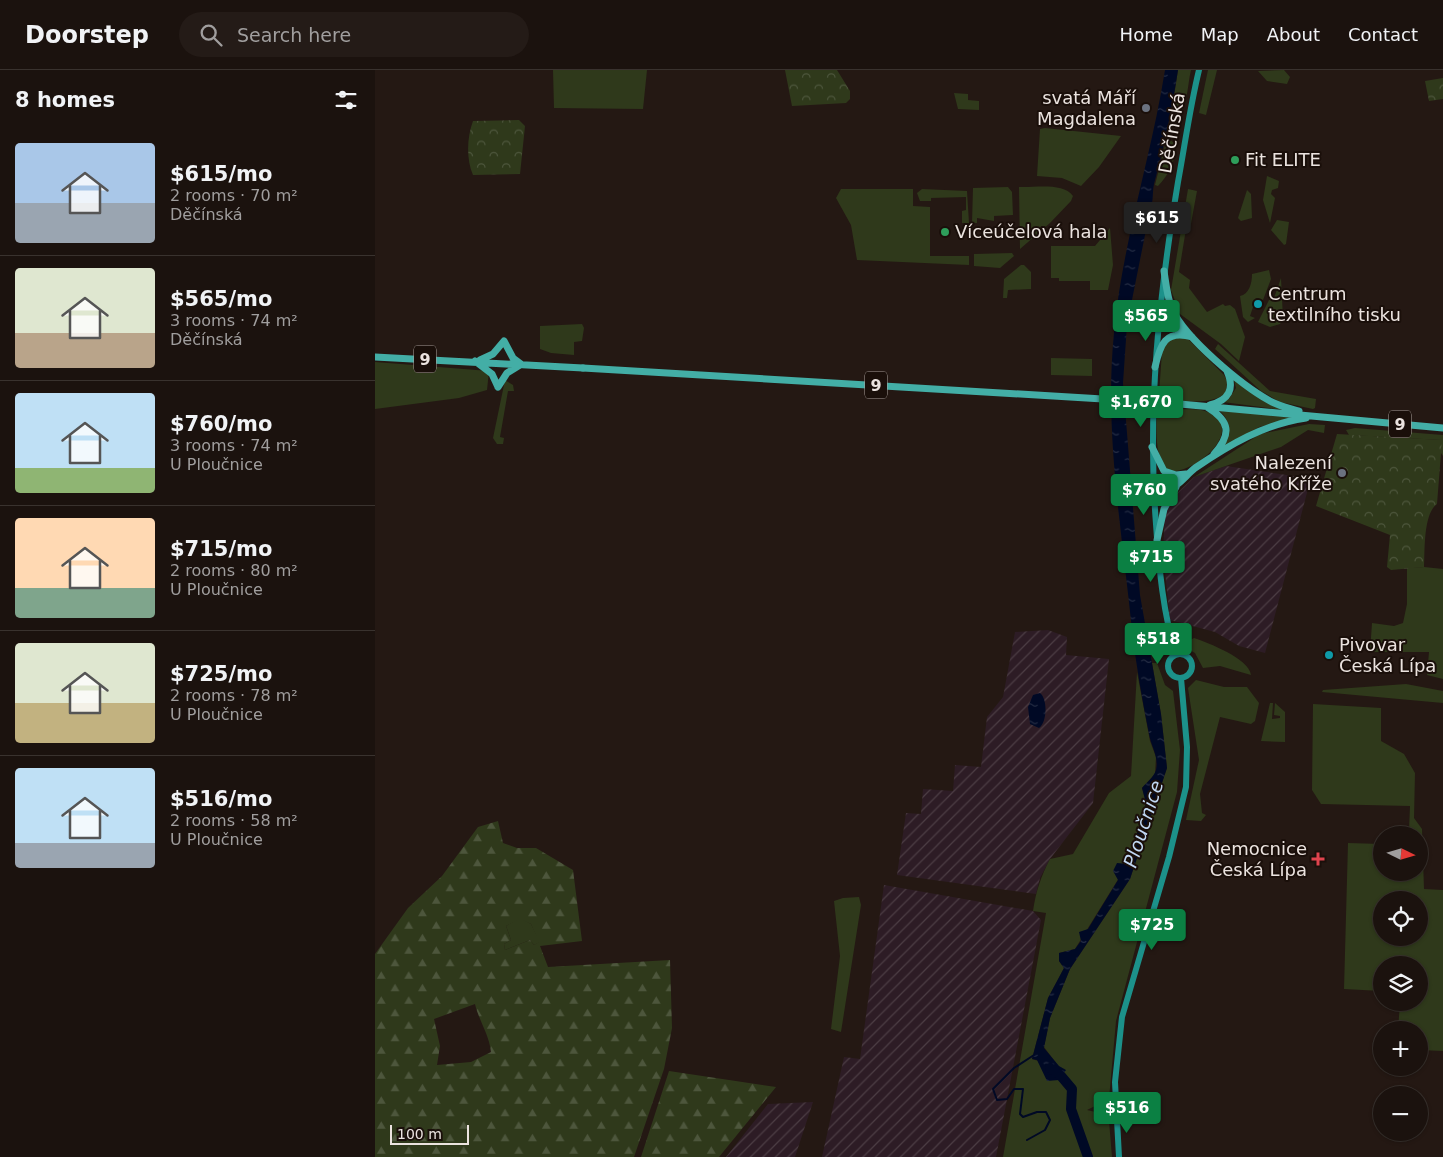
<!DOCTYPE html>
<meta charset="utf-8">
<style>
body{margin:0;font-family:"DejaVu Sans",sans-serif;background:#241b17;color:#f1f3f6;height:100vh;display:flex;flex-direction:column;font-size:19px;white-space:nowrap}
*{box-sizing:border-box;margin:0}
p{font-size:16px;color:#a09e9e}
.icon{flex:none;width:28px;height:28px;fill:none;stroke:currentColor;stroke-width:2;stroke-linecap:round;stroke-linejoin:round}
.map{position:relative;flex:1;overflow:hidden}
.drawer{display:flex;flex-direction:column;background:#1b120e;width:375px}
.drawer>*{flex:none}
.needle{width:32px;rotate:95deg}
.fabs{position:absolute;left:998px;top:756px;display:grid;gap:10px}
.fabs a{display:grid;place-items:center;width:55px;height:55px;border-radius:50%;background:#1b120e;box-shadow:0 1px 4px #0004,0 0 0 1px #39322e;font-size:25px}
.scale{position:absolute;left:15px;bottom:12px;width:79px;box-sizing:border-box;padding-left:5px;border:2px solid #ebe3df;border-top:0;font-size:14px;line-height:18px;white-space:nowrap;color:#ebe3df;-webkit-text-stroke:4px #1a0f0a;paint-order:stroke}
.price{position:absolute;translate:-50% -42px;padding:0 11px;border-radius:5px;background:#0b8043;color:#fff;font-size:16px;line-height:32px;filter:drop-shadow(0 1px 2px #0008)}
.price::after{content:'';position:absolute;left:50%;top:30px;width:15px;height:11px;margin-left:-8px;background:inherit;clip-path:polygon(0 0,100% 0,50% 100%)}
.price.selected{background:#222;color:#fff}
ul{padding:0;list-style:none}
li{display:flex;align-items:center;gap:15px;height:125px;padding:0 15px}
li+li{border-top:1px solid #39322e}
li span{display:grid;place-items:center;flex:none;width:140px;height:100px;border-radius:5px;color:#555}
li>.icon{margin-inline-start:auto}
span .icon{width:60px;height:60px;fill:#fffc;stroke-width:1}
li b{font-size:21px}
h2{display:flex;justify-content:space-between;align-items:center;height:60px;padding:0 15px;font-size:21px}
header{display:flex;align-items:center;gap:30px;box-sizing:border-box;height:70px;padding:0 25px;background:#1b120e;border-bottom:1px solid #39322e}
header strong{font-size:24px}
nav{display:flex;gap:28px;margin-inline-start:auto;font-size:18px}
.search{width:350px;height:45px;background:#241b17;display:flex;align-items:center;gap:12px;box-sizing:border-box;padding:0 18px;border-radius:28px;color:#a09e9e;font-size:19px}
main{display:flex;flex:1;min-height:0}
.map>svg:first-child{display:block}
.industrial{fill:url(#industrial-furrows)}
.grass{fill:#2f391b;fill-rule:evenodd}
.forest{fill:url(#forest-firs);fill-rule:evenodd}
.park{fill:url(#park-crowns)}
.water{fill:url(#water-ripples)}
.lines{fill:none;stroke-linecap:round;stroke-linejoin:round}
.stream{stroke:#000925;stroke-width:2}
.river{stroke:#000925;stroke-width:10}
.secondary{stroke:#1c918a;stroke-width:6}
.primary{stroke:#43aea6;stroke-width:7}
.primary-bridge{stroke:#43aea6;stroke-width:7}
.worship-dot{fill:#6b7280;stroke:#1a0f0a;stroke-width:2}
.leisure-dot{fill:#2e9e5b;stroke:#1a0f0a;stroke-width:2}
.culture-dot{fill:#0f9aa8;stroke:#1a0f0a;stroke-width:2}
.health-dot{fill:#e0444e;stroke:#1a0f0a;stroke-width:2}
.labels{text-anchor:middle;stroke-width:4;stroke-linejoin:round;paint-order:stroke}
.shield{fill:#1a0f0a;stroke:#aca39f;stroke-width:1}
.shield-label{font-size:16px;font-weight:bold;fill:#ebe3df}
.poi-label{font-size:18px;fill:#ebe3df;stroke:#1a0f0a;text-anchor:start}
.street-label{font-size:18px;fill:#ebe3df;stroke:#1a0f0a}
.water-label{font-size:19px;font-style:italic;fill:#c1d8f4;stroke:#1a0f0a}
</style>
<header>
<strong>Doorstep</strong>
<div class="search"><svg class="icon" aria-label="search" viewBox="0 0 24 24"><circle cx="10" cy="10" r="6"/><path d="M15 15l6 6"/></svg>Search here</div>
<nav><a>Home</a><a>Map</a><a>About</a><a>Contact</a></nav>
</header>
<main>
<section class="drawer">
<h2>8 homes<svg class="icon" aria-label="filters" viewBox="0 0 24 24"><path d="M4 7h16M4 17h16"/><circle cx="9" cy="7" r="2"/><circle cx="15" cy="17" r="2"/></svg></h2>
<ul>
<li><span style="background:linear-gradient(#a9c7e8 60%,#9aa5b1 0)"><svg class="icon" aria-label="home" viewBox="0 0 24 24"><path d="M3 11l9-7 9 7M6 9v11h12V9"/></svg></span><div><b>$615/mo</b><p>2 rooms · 70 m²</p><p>Děčínská</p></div></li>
<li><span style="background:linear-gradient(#dfe7d0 65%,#b9a48a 0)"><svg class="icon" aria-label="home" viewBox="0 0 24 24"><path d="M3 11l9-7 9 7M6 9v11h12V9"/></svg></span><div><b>$565/mo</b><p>3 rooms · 74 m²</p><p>Děčínská</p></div></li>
<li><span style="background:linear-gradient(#bfe0f5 75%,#8fb573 0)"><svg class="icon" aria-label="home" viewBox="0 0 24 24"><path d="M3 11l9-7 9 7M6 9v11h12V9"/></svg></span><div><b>$760/mo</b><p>3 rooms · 74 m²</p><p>U Ploučnice</p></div></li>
<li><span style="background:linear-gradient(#ffd9b3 70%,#7fa58c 0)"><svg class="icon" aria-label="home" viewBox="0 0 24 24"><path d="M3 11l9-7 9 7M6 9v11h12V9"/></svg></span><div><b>$715/mo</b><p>2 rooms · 80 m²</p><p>U Ploučnice</p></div></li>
<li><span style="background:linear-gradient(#dfe7d0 60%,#c2b280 0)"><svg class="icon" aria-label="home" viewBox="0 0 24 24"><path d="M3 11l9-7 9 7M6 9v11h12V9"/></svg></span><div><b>$725/mo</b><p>2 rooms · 78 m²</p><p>U Ploučnice</p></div></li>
<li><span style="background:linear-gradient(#bfe0f5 75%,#9aa5b1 0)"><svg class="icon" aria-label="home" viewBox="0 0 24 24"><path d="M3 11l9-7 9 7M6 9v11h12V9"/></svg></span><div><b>$516/mo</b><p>2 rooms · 58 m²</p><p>U Ploučnice</p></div></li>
</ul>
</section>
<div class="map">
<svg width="1068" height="1087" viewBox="0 0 1068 1087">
<defs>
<pattern id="industrial-furrows" width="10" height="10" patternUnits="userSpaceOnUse" patternTransform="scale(1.25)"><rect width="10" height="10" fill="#2d1c25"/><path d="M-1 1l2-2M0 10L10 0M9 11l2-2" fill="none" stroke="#4c3d44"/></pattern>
<pattern id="forest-firs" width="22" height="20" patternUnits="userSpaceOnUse" patternTransform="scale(1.25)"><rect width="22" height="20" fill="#2f391b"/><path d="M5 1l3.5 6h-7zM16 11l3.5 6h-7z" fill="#4d563c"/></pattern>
<pattern id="park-crowns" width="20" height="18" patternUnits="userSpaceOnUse" patternTransform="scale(1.25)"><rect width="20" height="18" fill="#2f391b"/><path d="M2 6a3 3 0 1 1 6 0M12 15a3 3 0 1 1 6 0" fill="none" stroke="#4d563c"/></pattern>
<pattern id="water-ripples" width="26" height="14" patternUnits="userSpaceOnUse" patternTransform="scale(1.25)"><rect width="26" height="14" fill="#000925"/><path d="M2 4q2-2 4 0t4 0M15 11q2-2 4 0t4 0" fill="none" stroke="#252d44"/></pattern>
</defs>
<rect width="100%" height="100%" fill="#241813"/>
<path class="industrial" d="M851,396L918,406L934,415L890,583L864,576L840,562L795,550L788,483L790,443L798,427L819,407Z
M673,560L692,567L691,585L734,589L718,733L675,789L665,808L661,824L522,805L531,743L546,744L548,719L578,721L580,695L606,697L612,647L628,627L640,562Z
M509,815L658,841L666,850L621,1087H447L469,987L485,989Z
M438,1032L420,1087H351L393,1034Z"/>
<path class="grass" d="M178,0H272L268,39L179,38Z
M803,0H816C812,16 813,46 795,53Z
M833,0H842L831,45L824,43Z
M909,0L915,7L912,14L892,11L883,1Z
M579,23L593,24V30L604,31V40L583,39Z
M670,58L746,66L724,97L706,116L687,108L662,106L665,59Z
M792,67L799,73C802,90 795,103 783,116L780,115Z
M892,106L904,111L903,118L897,120L896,124L900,128L895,153L888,130Z
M633,117L637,122L638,145L619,146V151L602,148V153H597L598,118Z
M644,117C659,118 688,112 698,126L696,131L675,153L645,179Z
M466,119H538V136L555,137V186H594V195L482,190L476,155L461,128Z
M547,119L592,121L594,153H587V141L591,140V127L556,128V131H545L542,123Z
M813,119L822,121L815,159H811L804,202L815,210L814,218L832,242L848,234L850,236L855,235L860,239L870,267L864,291L846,274L805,244L796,220Z
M872,120L876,124L877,148L866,151L863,148Z
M902,150L914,152L911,174L909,175L896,160Z
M735,158L738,195L733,220H715V211H684V208H676V176H720Z
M637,183L639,186L625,198L599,196V184Z
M646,195H649L656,202V219L633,220L632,228H628L629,209Z
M894,200L896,209L888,230L881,228L875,246L880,248L873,252L868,247L865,226C874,224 877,214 877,204Z
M906,208L908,249L905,254L895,257L883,252L895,228H899Z
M207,254L209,258L207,271L199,272V285L176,283L165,279V256Z
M806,267L814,270L849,305L852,311L851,323C835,335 815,331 795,330V326L784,325L787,281L794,270Z
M843,274L895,321L941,329L940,338L938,339L905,332L886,321L840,279Z
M676,288L717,289V306L676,305Z
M0,292L114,301L112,320L84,328L0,339Z
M858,306L915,341L848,332L854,329L861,318Z
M130,310L138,315L139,321H133L125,367L129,368L128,374H122L118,368Z
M795,339C805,340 820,338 830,341C875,357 820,405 794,401C778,386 782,360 782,341L794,342Z
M845,341L924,347L884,357L845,381C855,367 858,353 845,341Z
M934,354L950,355L949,363L933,360L906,377L819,407L885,364Z
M980,358L1068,365V386L1066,383V370L974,365L971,360Z
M1049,497L1068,499V609L1052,605L1054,582H995L997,553L1019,556L1028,553L1032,534V498Z
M819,568C833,573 874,588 876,605L845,596L828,598L820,583L806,575Z
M777,593H782L790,615L798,621L805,680L802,722L741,951L734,1029L712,1040L729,1044L734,1051L737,1087H628L671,843L658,841C661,821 666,806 675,789L698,784L734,723L756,706L762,602L775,671L781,687L780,704L767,718L771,733L752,795L700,879L684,883V891L689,898L673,928L657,989L690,999L684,997L669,977L675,948L695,899L755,809L792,698L786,644Z
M821,610L849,617H872L884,633L880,651L876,654L845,647L825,724L827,743L831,745L826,751L811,750L824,690L813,618Z
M1031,614L1068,621V633L947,622L948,620Z
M895,633H898L897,649L905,648V646L899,645L900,633L910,642V672L886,671Z
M938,634L1006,638V671L1029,684L1040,703L1039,748L1047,759L1049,819L1068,820V981L1044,980V960H1023L1025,933L1044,932V895H1006V921L969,919L973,773L1006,774V802H1044V765H1027L1034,760L1035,736L946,734L937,720ZM1006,830H1044V868H1006Z
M484,827L486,835L466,962L456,959L465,886L459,831L468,828Z
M145,848L156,854L165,872L159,875L155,870L130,880L129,874L136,870L131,856Z"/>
<path class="forest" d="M123,751L128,773L142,778H161L198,800L207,871L165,876L173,897L295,890L297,958L289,999L259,1087H0V884L33,838L67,806L103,757ZM145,849L156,854L164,872L159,875L155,870L130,880L129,874L136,870L131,856ZM100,934C104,951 114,964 116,982L96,992L62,995L65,976L59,949Z
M294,1001L401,1017L344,1087H266Z"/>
<path class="park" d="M410,0H462L475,21V29L471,33L417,36Z
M1068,8V29L1054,31L1050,11Z
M144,50L150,56L145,104L98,105C91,89 92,67 98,51Z
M962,364L1067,370L1062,434C1048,444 1050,481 1049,497L1016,500L1012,497L1015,465L941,436Z"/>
<path class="water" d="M790,0H803C797,39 789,76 779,114C777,124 779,130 775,140L752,255L748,313L765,525L786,644L792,698L755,809L695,899L675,948L669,978L684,996L691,1000L684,1010L672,1011L662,990L657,989L673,928L689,898L684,891V883L700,879L706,871L704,862L713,859L743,810L738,801L742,793L753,794L771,733L767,718C771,713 779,707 781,700C784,687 776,676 774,664C767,629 761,595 757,560C747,461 729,362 739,263C747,174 776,88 790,0Z
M665,623C673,629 672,653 664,658L655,654L653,637L658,625Z"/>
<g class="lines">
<path class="stream" d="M652,1070L670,1060L675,1050L671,1042H662L648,1047L645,1044L648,1019H639L632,1029L622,1030L618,1019L639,998L659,985"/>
<path class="river" d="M675,998L686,1006L697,1019L696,1039L713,1087"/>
<path class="secondary" d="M793 596a12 12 0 1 1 24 0a12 12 0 1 1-24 0Z
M801,585C788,543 784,498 781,454C772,339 784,226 803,112C810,74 815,37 824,0
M744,1087L740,1012L747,947L794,787L811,717L812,677L806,608"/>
<path class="primary" d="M789,201C791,214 792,227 797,239C810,268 866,315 895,331C904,336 914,338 924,341
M783,248L789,254L809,262
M783,248H792L804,252
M0,287L208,298
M105,290L118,284L129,271L138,288L146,294
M100,291L117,304L123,317
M780,297C785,275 790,259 817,267
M123,317L132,303L145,295
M794,333L1068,358
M835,335C854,330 860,319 852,301
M832,337C855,351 857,364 839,384
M777,377L789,401L801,405L811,404
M778,420C783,421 788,422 793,420C804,416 811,405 820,398C854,375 889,354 931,348
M778,420L804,406
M782,470L789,439L801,417"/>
<path class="primary-bridge" d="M208,298L794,333"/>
</g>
<g class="worship-dot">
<circle cx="771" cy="38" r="5"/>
<circle cx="967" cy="403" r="5"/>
</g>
<g class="leisure-dot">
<circle cx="860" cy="90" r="5"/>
<circle cx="570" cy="162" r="5"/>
</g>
<g class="culture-dot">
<circle cx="883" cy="234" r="5"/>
<circle cx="954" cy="585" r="5"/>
</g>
<path class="health-dot" d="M940.5 781.5h5v5h5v5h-5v5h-5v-5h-5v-5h5z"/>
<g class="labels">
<g class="shield">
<rect x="39" y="275.5" width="22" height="27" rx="4"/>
<rect x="490" y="301.5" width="22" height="27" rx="4"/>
<rect x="1014" y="340.5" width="22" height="27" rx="4"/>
</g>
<g class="shield-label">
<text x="50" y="295">9</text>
<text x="501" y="321">9</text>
<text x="1025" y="360">9</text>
</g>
<g class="poi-label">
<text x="761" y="34" text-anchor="end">svatá Máří<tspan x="761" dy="21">Magdalena</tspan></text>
<text x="870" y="96">Fit ELITE</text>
<text x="580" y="168">Víceúčelová hala</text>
<text x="893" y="230">Centrum<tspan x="893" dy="21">textilního tisku</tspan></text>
<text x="957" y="399" text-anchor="end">Nalezení<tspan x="957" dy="21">svatého Kříže</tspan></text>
<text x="964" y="581">Pivovar<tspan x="964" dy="21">Česká Lípa</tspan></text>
<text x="932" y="785" text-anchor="end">Nemocnice<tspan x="932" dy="21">Česká Lípa</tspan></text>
</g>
<g class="street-label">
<text transform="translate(797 63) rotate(-80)" y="6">Děčínská</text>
</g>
<g class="water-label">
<text transform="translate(768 754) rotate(-72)" y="7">Ploučnice</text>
</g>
</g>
</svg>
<div class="fabs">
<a><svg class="needle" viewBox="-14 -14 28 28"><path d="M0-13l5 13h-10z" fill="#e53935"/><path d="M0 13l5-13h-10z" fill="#a09e9e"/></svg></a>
<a><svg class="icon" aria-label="locate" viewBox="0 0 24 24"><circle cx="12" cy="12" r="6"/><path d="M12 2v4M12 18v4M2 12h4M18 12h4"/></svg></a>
<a><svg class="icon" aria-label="layers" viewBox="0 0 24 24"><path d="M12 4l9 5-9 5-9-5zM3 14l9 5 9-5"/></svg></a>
<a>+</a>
<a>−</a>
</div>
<div class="scale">100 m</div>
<b class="price selected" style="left:782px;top:174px">$615</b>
<b class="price" style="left:771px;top:272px">$565</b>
<b class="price" style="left:766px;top:358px">$1,670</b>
<b class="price" style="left:769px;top:446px">$760</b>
<b class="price" style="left:776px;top:513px">$715</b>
<b class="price" style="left:783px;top:595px">$518</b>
<b class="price" style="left:777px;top:881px">$725</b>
<b class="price" style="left:752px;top:1064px">$516</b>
</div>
</main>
